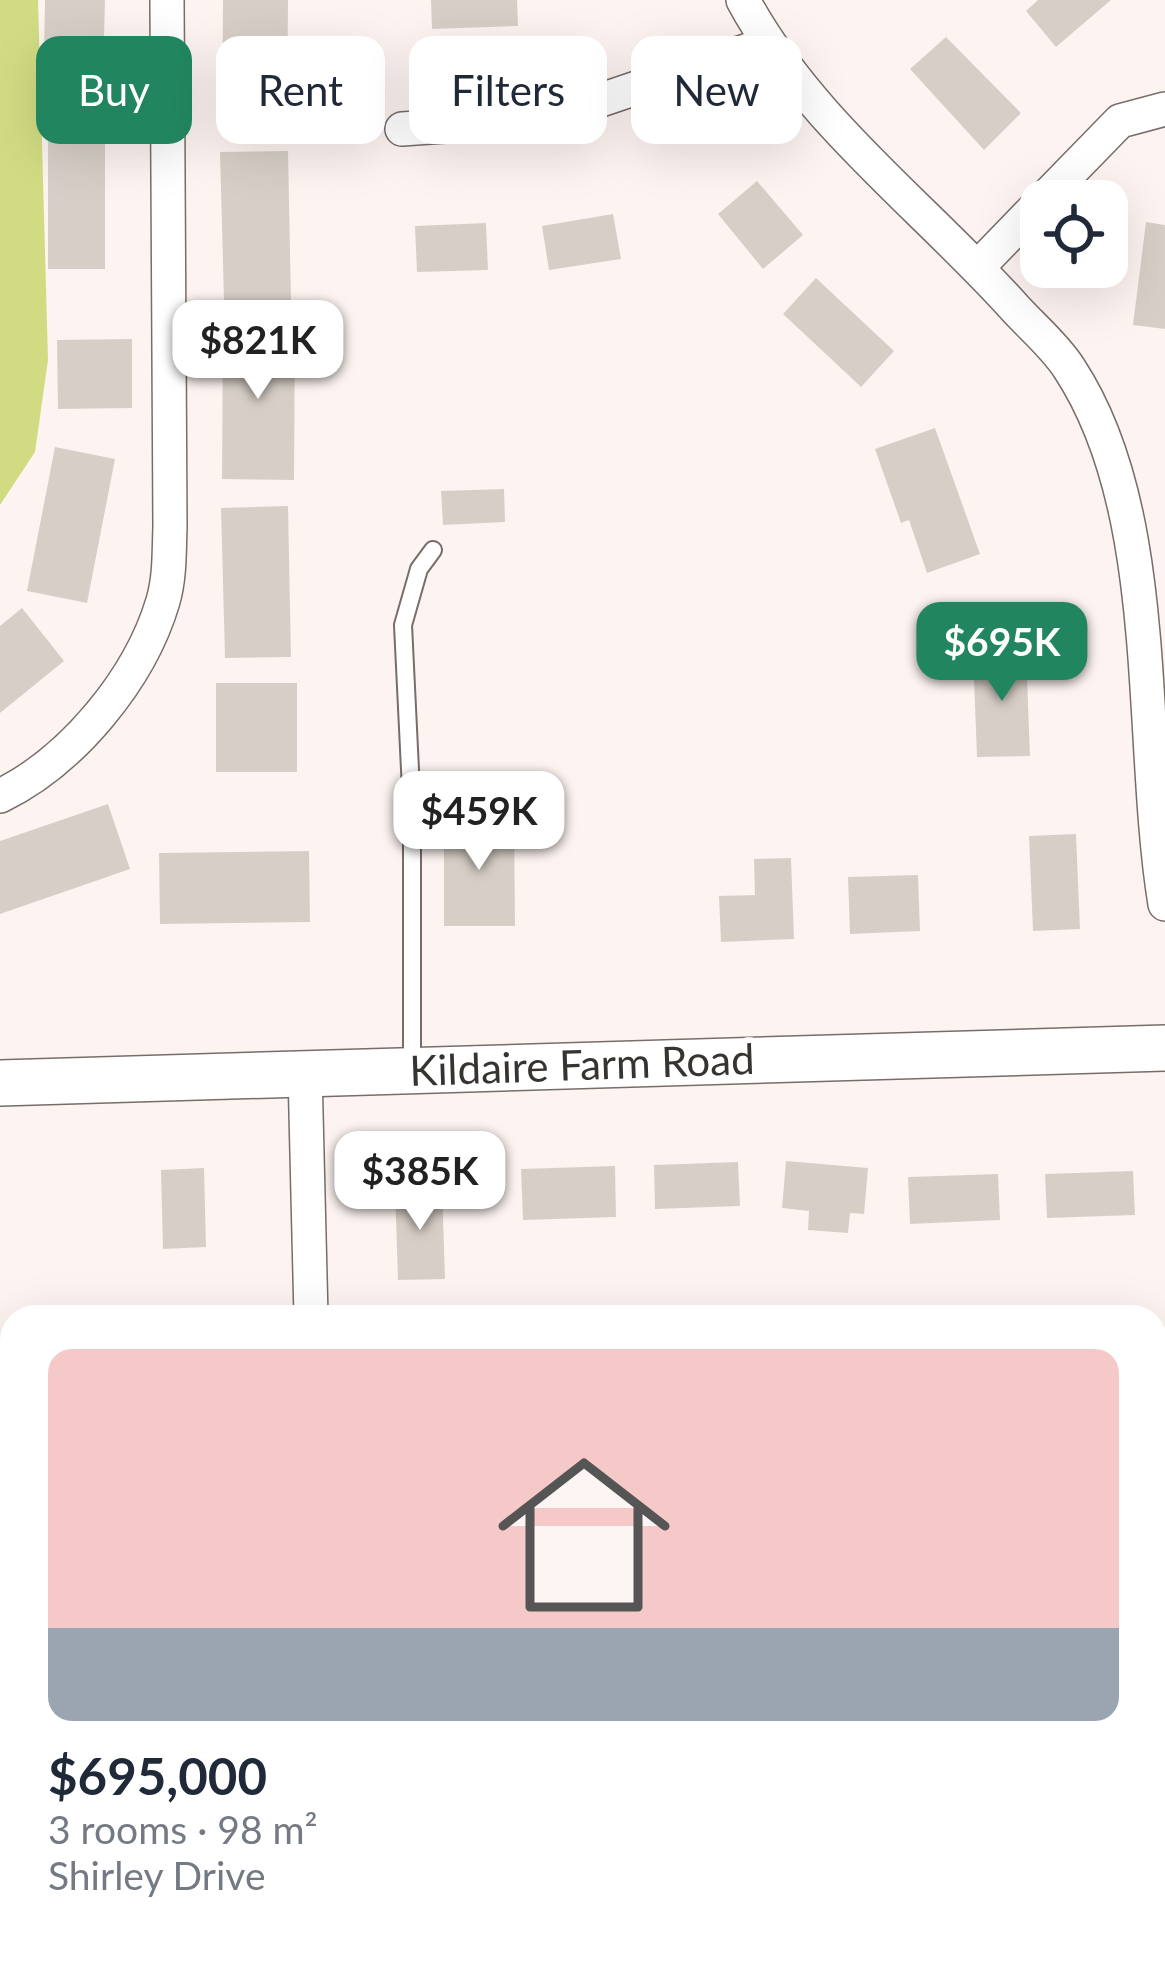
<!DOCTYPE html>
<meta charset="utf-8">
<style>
body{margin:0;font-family:Lato,sans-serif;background:#f6f6f7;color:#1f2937;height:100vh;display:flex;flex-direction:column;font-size:45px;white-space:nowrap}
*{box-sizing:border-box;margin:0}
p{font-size:39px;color:#747a83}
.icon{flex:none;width:66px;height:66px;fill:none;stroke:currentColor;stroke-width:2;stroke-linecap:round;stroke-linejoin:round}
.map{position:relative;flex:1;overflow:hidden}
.sheet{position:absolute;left:0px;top:1305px;width:1167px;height:663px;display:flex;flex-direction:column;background:#fff;border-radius:36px 36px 0 0;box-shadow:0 12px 48px #0002}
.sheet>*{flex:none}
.banner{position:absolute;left:36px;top:36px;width:1095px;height:108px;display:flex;gap:24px}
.tools{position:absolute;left:1020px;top:180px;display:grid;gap:24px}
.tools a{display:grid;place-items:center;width:108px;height:108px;border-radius:24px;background:#fff;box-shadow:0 12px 48px #0002;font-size:60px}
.price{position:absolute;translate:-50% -102px;padding:0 27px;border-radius:24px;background:#fff;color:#222;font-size:39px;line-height:78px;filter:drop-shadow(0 3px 6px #0008)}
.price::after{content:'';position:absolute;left:50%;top:72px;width:36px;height:27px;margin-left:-18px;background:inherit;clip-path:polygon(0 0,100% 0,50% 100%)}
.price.on{background:#21855f;color:#fff}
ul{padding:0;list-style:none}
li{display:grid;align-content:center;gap:24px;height:636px;padding:0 48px}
li span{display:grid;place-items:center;height:372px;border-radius:24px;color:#555}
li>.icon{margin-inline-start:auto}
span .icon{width:216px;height:216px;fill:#fffc;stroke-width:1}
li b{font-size:51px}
.tag{padding:0 42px;border-radius:24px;background:#fff;box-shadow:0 12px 48px #0002;font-size:42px;line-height:108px}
.tag.on{background:#21855f;color:#fff}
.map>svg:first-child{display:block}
.green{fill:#d1dc82}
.building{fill:#d7cfc7}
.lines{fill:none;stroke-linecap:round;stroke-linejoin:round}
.lane-casing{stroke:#776d69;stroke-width:20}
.street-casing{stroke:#776d69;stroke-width:36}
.secondary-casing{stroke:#776d69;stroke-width:48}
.lane{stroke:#fff;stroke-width:16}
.street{stroke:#fff;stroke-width:33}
.secondary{stroke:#fff;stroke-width:45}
.labels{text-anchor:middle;stroke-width:12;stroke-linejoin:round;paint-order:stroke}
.street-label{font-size:42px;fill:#373331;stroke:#fff}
</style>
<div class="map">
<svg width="1165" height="1966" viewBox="0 0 1165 1966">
<rect width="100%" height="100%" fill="#fdf4f1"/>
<path class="green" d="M0,0H38L48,360L35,452L0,505Z"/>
<path class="building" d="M45,0H105L102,114L43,112Z
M223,0H288L287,129L222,128Z
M431,0H517L518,26L432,29Z
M1038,0H1111L1056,47L1026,11Z
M946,37L1021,113L984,150L910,69Z
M48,129H105V269H48Z
M288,151L291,300L224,301L220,152Z
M757,181L803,235L763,269L718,214Z
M613,214L621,259L549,270L542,226Z
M1146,222L1165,225V329L1133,325Z
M486,223L488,270L417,272L415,226Z
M816,278L894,351L861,387L783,314Z
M223,325L295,326L294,480L222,479Z
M132,339V408L58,409L57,340Z
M935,428L980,554L927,573L909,520L901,523L875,449Z
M55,447L115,459L87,603L27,591Z
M504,489L505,522L443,525L441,491Z
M288,506L291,657L225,658L221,508Z
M22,608L64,661L0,713V626Z
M1026,652L1030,756L977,757L973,653Z
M216,683H297V772H216Z
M108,804L130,869L0,914V841Z
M444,819H514L515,926H444Z
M1076,834L1080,929L1033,931L1029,836Z
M309,851L310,922L160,924L159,853Z
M791,858L794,939L721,942L719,896L755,895L754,859Z
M918,875L920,931L850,934L848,877Z
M786,1161L868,1168L864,1214L850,1213L848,1233L808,1230L809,1211L782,1208Z
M738,1162L740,1206L655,1209L654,1165Z
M615,1166L616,1217L523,1220L521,1169Z
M204,1168L206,1247L163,1249L161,1170Z
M1133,1171L1135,1215L1047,1218L1045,1174Z
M998,1174L1000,1220L910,1224L908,1177Z
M442,1186L445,1279L398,1280L395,1188Z
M205,1312V1317H168V1313Z
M1156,1846L1165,1848V1889L1155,1887Z
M394,1956H464V1966H395Z
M654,1956H752L750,1966H652Z"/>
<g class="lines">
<g class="lane-casing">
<path id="lane" d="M412,1069V811L403,625L419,569L433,550"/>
</g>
<g class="street-casing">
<path id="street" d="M743,0C808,121 923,206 1014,307C1032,327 1055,346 1069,368C1164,512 1138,738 1165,904
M402,129L545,119L766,44
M1042,201L1120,121L1165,109
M978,267L1041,202
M0,796C72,761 140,679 163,601C170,577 169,552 170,527L167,0
M305,1072L311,1317
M324,1956L325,1966
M1095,1956L1165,1965"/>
</g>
<g class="secondary-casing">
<path id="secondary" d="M0,1083L1165,1048"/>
</g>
<use href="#lane" class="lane"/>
<use href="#street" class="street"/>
<use href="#secondary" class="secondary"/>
</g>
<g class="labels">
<g class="street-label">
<text transform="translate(582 1065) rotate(-2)" y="15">Kildaire Farm Road</text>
</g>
</g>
</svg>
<div class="tools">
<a><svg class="icon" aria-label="locate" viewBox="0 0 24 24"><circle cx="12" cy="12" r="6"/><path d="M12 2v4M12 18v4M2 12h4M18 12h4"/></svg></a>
</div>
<b class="price" style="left:258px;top:402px">$821K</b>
<b class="price on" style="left:1002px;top:704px">$695K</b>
<b class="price" style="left:479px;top:873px">$459K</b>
<b class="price" style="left:420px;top:1233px">$385K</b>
<div class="banner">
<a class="tag on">Buy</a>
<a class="tag">Rent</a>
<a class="tag">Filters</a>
<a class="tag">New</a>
</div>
<section class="sheet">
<ul>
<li><span style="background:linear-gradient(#f6c9c9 75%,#9aa5b1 0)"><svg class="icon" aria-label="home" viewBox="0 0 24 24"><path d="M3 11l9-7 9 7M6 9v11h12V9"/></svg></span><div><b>$695,000</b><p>3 rooms · 98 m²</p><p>Shirley Drive</p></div></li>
</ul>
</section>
</div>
